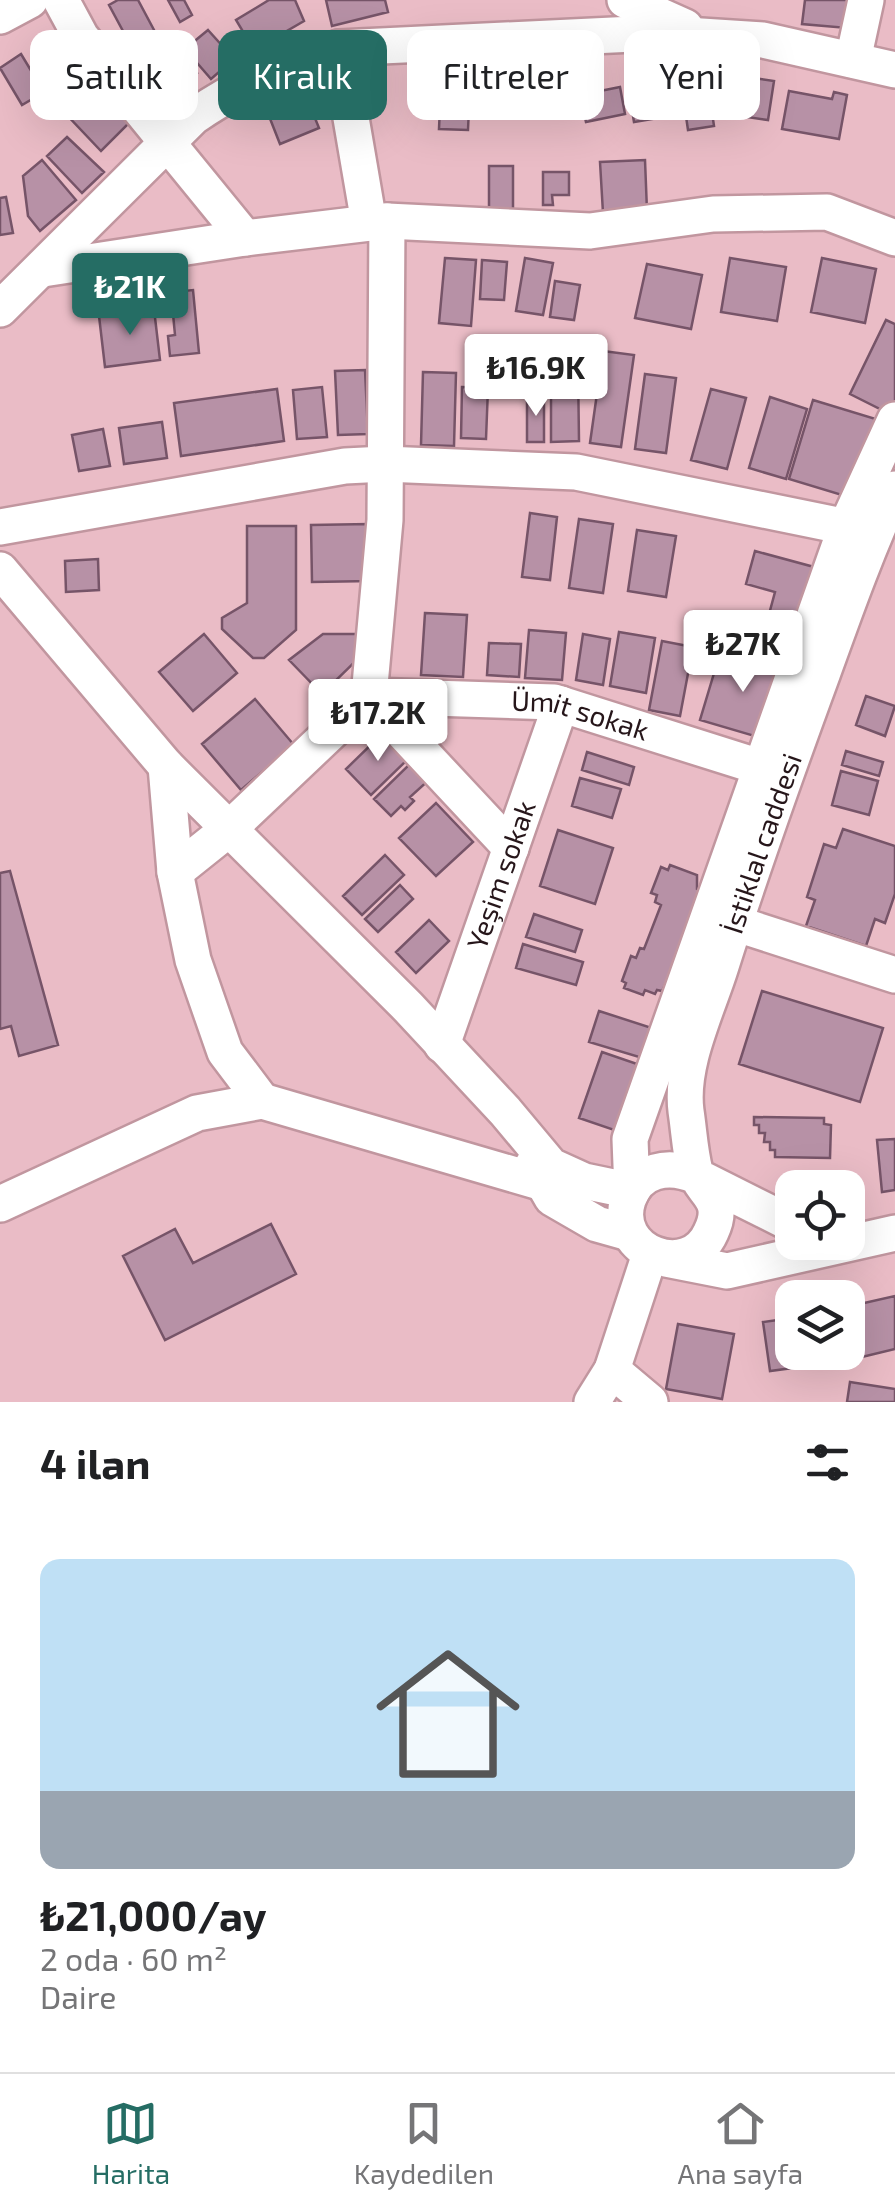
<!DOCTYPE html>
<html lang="tr">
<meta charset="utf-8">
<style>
body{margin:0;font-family:"Exo 2",sans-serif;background:#f2f2f2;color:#202124;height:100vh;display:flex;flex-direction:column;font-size:38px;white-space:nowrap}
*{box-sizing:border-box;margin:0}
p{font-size:32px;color:#757577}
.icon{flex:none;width:55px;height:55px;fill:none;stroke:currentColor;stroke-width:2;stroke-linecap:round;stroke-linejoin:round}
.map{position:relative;height:1402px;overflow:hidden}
.details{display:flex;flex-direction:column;background:#fff;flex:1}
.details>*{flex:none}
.banner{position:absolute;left:30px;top:30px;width:835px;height:90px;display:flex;gap:20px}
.buttons{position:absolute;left:775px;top:1170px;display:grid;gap:20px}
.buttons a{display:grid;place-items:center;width:90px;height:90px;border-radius:20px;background:#fff;box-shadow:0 10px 40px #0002;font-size:50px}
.price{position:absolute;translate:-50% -85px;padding:0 22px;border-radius:10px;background:#fff;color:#222;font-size:32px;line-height:65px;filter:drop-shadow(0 2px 5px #0008)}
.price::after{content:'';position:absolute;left:50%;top:60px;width:30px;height:22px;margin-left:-15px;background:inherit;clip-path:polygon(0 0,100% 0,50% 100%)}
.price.active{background:#256d64;color:#fff}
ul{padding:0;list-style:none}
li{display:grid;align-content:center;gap:20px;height:530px;padding:0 40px}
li+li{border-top:2px solid #e0e0e0}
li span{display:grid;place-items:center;height:310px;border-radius:20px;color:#555}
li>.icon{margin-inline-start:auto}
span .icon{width:180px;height:180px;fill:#fffc;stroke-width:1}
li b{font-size:42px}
h2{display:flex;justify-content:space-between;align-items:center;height:120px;padding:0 40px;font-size:42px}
.chip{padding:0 35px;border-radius:20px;background:#fff;box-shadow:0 10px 40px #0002;font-size:35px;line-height:90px}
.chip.active{background:#256d64;color:#fff}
.tabs{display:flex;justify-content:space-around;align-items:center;height:140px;border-top:2px solid #e0e0e0;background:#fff;font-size:28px;color:#757577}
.tabs a{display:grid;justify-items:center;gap:5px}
.tabs .active{color:#256d64}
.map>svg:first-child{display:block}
.building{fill:#b791a6;stroke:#765468;stroke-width:2.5}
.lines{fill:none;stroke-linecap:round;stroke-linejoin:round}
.minor-casing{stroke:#c1969f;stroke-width:40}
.minor{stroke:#fff;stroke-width:35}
.labels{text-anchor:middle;stroke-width:8;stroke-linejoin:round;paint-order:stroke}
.street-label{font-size:28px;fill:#26161a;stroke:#f7c9d3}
</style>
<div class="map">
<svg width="895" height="1402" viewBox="0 0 895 1402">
<rect width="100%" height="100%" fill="#eabcc6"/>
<path class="building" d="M118,0H138L154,30L130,44L109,5Z
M168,0H184L192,15L180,22Z
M269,0H295L304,21L254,50L236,20Z
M326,0H385L388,12L332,26Z
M805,0H850L847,28L802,24Z
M208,30L234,59L211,79L185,49Z
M174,44L197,73L164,99L141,71Z
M21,54L44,92L22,105L0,68Z
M747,77L774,81L768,120L740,116Z
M664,80L670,116L634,122L628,86Z
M441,84L470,85L468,130L439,129Z
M94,85L130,122L101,151L65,113Z
M708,85L714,126L688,130L682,89Z
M620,87L625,114L586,122L580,95Z
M789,91L832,99L834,92L847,95L839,139L782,129Z
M306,96L319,128L280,144L267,111Z
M67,137L104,172L82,193L47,156Z
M42,160L76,200L40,231L28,216L23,176Z
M645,160L647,211L603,213L600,162Z
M489,166H513V209H489Z
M543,172H569V195H552L553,205H543Z
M6,197L13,233L0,235V198Z
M445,258L476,260L471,326L439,323Z
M525,258L553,263L543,315L516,311Z
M730,258L786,267L777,321L721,312Z
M822,258L876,269L865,323L811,312Z
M482,260L507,262L504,300L480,299Z
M647,264L702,275L691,329L635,318Z
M555,281L580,285L574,320L550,317Z
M193,290L199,353L170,356L168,336L175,335L173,314L165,315L163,293Z
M154,309L160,360L105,367L99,316Z
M886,320L895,324V403L890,414L850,394Z
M603,351L634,355L621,447L590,443Z
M578,367L579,441L551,442V368Z
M365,370L368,434L338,435L335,371Z
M423,372L456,373L454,446L421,445Z
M645,374L676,378L666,453L635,449Z
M322,387L327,437L297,439L293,390Z
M462,387L488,388L486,439L461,438Z
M277,389L284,441L181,456L174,403Z
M711,389L746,398L727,469L691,460Z
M527,396H544V442H527Z
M770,397L807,409L786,479L749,468Z
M813,400L879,420L855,499L789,479Z
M162,422L167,458L124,464L119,428Z
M103,429L110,466L79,471L72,435Z
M530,513L557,517L550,580L522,577Z
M579,519L613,524L603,593L569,588Z
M369,524L371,581L312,582L311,525Z
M247,526H296V630L264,658H253L222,629V618L247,603Z
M637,530L676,536L666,597L628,591Z
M755,551L814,567L795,637L765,629L775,592L746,584Z
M98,559L99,590L66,592L65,561Z
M425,613L467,615L463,677L421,675Z
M529,630L566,633L562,680L525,678Z
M619,632L655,638L646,693L610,686Z
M204,634L237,673L193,711L159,672Z
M323,634H359L365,652L322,694L289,660Z
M583,634L610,639L603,685L576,680Z
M662,641L693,647L680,716L649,710Z
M489,643L521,644L519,677L487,675Z
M721,650L786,670L765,739L700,720Z
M866,696L895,706L885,736L856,725Z
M255,699L294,745L241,790L202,744Z
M384,732L409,758L371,795L346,769Z
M846,751L883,762L879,776L842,765Z
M587,752L634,767L629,785L582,770Z
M413,761L430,779L410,797L414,801L405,810L401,806L391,816L374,799Z
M841,771L878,781L869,815L832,805Z
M580,778L621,789L612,818L572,806Z
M436,803L473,842L436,876L399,838Z
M843,829L895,846V894L885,923L875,919L866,946L806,926L815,900L807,897L824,844L836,848Z
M558,830L613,848L595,904L540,886Z
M385,855L404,875L362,915L343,896Z
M670,865L697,875V889L702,891L671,985L666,983L662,991L657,990L655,994L645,990L643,995L624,988L626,983L622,981L631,956L636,958L640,948L644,949L661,905L655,902L657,895L651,893L661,867L668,870Z
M10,871L58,1045L19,1056L11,1026L0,1029V873Z
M400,885L413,899L378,932L365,919Z
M534,914L582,930L575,952L526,937Z
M429,920L449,941L416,973L396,952Z
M523,944L583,962L576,985L516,968Z
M762,991L883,1028L860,1102L739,1064Z
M599,1011L658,1030L649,1060L589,1042Z
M602,1052L640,1065L617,1131L579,1118Z
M754,1117L824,1118V1124L831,1125L830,1158L775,1157V1150H770V1142H764L765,1133H759V1125H754Z
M895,1139V1190L882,1192L877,1140Z
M271,1224L296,1274L165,1340L123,1256L175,1229L193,1263Z
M895,1296V1349L862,1357L851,1306Z
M792,1318V1352H837L838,1362L770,1371L763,1322Z
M678,1324L734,1334L722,1399L666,1389Z
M850,1382L895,1389V1402H847Z"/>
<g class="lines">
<g class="minor-casing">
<g id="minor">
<path d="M61,0L81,37L245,238"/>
<path d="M625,0L685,27"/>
<path d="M0,16L30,0"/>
<path d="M339,48L369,223"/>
<path d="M853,60L866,0"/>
<path d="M387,221L385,520L369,696L511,848"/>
<path d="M43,269L245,238L387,221L590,231L713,214L827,212L895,238"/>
<path d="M0,309L193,117C240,85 285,63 339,48L655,33L763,40L895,70"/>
<path d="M0,527L345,466L385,464L576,472L867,531"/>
<path d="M0,570L166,766L408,1007L505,1111L551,1166L584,1181L632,1191L630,1139L846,527L895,420"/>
<path d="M166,766L175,872L193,960L225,1052L262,1101"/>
<path id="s1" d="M175,872L230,828L369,696L554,702L779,773"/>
<path d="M734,923L895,975"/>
<path id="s2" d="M442,1045L561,704"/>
<path d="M533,1165L552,1198L597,1224L629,1233"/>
<path d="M0,1204L197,1113L262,1101L543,1183L551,1166"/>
<path id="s3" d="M792,1224L696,1176C669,1164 638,1169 628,1200C611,1252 689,1282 711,1232C727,1198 701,1193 695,1171C690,1152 689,1131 686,1111C680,1064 707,1011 721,966C752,867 787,770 823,672C845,611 867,549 895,489"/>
<path d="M666,1259L727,1271L895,1233"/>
<path d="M612,1370L650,1402"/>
<path d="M592,1402L612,1370L650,1254"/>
</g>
</g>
<use href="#minor" class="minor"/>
</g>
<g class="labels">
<g class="street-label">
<text dy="10" stroke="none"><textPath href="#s1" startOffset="475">Ümit sokak</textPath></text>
<text dy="10" stroke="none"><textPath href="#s3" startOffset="732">İstiklal caddesi</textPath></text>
<text dy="10" stroke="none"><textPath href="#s2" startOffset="180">Yeşim sokak</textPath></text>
</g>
</g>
</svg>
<div class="buttons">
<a><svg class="icon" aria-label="locate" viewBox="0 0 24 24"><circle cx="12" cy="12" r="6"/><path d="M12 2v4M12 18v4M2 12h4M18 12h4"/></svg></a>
<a><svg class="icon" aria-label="layers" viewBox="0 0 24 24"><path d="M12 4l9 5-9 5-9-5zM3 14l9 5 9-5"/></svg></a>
</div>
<b class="price active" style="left:130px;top:338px">₺21K</b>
<b class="price" style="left:536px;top:419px">₺16.9K</b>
<b class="price" style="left:743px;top:695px">₺27K</b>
<b class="price" style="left:378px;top:764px">₺17.2K</b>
<div class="banner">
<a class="chip">Satılık</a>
<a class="chip active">Kiralık</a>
<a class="chip">Filtreler</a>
<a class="chip">Yeni</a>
</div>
</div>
<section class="details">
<h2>4 ilan<svg class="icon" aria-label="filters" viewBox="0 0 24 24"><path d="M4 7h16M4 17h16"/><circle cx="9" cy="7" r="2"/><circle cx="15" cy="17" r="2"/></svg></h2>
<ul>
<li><span style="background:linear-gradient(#bfe0f5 75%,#9aa5b1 0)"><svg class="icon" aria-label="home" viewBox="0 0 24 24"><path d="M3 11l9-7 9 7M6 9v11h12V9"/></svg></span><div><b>₺21,000/ay</b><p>2 oda · 60 m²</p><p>Daire</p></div></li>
</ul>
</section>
<nav class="tabs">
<a class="active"><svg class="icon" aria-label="map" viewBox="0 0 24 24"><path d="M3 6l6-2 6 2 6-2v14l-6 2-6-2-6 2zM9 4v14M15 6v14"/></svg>Harita</a>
<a><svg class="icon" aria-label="saved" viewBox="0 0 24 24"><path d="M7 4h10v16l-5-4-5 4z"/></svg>Kaydedilen</a>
<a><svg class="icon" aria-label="home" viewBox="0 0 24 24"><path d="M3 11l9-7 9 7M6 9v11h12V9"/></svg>Ana sayfa</a>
</nav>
